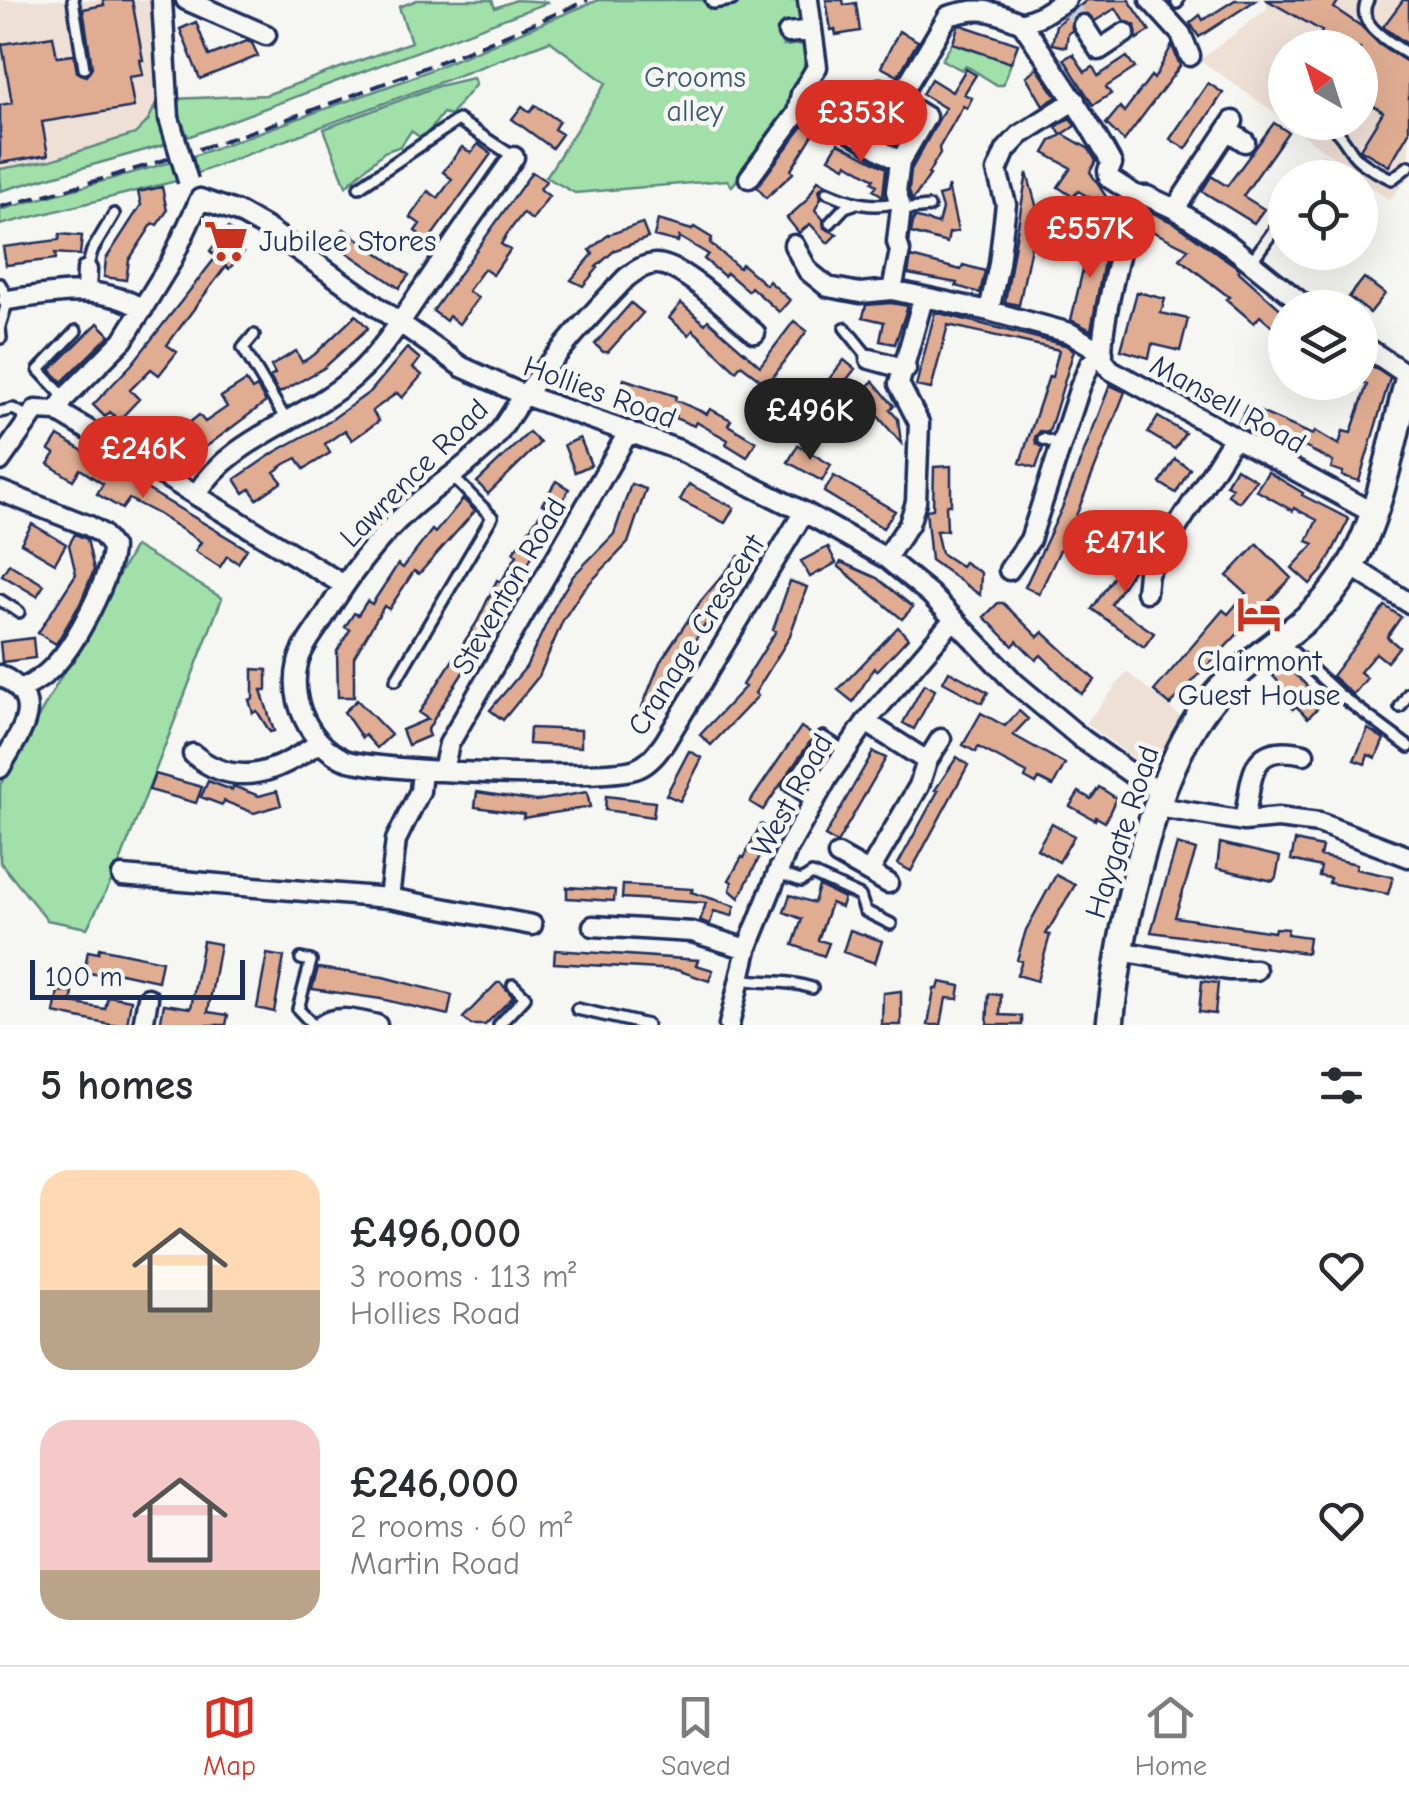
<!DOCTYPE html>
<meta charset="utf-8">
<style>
body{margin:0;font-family:"Comic Neue",sans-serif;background:#f2f2f3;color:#2b2b33;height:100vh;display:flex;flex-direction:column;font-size:38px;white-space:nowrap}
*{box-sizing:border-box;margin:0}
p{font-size:32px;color:#7c7c81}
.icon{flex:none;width:55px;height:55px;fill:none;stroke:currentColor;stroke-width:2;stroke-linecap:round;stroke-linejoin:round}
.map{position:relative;height:1025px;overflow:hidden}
.details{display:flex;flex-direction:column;background:#fff;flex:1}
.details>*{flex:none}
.needle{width:65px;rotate:321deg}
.controls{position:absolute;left:1268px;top:30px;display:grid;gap:20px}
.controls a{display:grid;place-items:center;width:110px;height:110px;border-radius:50%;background:#fff;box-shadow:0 10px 40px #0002;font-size:50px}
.scale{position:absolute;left:30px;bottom:25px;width:215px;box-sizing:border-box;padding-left:10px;border:5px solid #1b2f5e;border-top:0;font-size:28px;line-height:35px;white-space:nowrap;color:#1b2f5e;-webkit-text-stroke:8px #f6f6f2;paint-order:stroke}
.price{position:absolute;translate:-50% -85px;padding:0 22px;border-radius:35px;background:#d93025;color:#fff;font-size:32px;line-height:65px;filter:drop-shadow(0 2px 5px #0008)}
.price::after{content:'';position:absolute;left:50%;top:60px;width:30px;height:22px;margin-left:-15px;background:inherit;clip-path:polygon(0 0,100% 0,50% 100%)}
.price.selected{background:#222;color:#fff}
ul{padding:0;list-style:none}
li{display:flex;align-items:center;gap:30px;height:250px;padding:0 40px}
li span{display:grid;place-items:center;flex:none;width:280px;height:200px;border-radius:30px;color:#555}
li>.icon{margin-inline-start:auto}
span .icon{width:120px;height:120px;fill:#fffc;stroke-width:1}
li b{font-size:42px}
h2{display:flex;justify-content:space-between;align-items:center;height:120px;padding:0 40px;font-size:42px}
.tab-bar{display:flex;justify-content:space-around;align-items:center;height:140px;border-top:2px solid #e1e1e2;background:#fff;font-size:28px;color:#7c7c81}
.tab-bar a{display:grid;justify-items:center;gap:5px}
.tab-bar .selected{color:#d93025}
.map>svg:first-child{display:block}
.built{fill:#efe0d6}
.green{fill:#a1e0a8;stroke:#5e8883;stroke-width:2.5}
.building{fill:#e0ad93;stroke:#1b2f5e;stroke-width:2.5}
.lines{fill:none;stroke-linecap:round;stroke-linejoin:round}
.street-tunnel{stroke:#caced4;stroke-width:18;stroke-dasharray:18 9;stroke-linecap:butt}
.lane-casing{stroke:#1b2f5e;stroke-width:16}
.street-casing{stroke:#1b2f5e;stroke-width:25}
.secondary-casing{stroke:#1b2f5e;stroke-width:32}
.lane{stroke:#f6f6f2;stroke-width:9}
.street{stroke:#f6f6f2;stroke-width:18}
.secondary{stroke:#f6f6f2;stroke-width:25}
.rail{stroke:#1b2f5e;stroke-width:4;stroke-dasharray:15 8;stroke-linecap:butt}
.street-bridge-casing{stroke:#1b2f5e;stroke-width:25;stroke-linecap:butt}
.street-bridge{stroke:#f6f6f2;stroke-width:18}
.labels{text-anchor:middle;stroke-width:9;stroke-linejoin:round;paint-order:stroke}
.park-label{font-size:30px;fill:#3c5b70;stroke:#f6f6f2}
.poi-label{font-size:30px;fill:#1b2f5e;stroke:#f6f6f2;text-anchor:start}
.street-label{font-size:30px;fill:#1b2f5e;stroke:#f6f6f2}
</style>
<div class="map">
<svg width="1409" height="1025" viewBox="0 0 1409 1025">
<rect width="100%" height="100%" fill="#f6f6f2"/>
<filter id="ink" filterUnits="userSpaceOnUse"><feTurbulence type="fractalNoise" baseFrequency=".01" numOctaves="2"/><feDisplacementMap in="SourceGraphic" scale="20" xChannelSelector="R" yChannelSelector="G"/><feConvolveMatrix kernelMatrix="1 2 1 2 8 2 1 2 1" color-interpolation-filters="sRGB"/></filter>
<g filter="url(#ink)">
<path class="built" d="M0,0H153L158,99L148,121L135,134L51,160L0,169Z
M1267,0H1409V177L1389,200L1288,123L1360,122V48H1285V120L1200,60L1267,9Z
M1127,672L1185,720L1163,755L1145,767L1086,723Z"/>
<path class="green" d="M417,0H492L495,8L516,0L549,2L188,137L173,99L266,95L411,42L399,7Z
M598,0H704L715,7L752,0H799L801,22L782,25L783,46L805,44C809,101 767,145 732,186L727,180L575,193L546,177L606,83L550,41L195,174L193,156L406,80Z
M952,43L1011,63L1003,85H997L970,68L965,66L962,70L942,60Z
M473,78L476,84L450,115L443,113L423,139L411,131L401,146L384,152L346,186L324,129L438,86Z
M158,99H162L170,143L0,191V169L51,160L135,134L148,121Z
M178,160L184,178L176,181L0,225V210Z
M135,546L222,598L117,870L87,928L47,920L0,862V785Z"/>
<path class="building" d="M103,0H132L143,60H140L143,75L129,77L134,107L42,122L48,155L0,163V105L12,103L2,44L53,36L57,57L74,55L77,72L86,76L92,67L83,9L104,5Z
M826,0H843L844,5L856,3L860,31L836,35L835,29L831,30Z
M1087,0H1129L1150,31L1137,39L1135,25L1124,21L1116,8L1095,21L1088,14H1077L1072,20V31L1068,33L1066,47L1052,44L1056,25Z
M1235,0H1256L1199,37L1190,23L1200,15L1203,20Z
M1267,0H1339L1334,8L1361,26L1380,45L1409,63V132L1389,166L1360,149L1383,112L1360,97V48H1313L1322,31Z
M1403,0H1409V45L1383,27Z
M196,22L209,56L247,41L252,43L258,56L200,79L180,29Z
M961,25L1018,44L1011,63L953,43L958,26Z
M899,31L918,41L898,76L881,67Z
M1172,45L1180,66L1124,141L1106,124L1120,107L1124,112L1151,76L1154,79Z
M1073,54L1085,72L1093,67L1098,76L1127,57L1135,68L1106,87L1111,94L1093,105L1064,59Z
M1037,68L1057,97L1043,105L1026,76Z
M966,69L976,75L964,94L972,98L967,108L963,106L939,148L940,153L928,174L930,175L912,201L909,190L911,170L945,108L922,94L931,79L952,92Z
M1208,83L1223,93L1186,149L1170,139Z
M535,105L559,121L554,129L562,134L552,148L512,119L522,106L530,112Z
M1070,118L1075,126L1063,134L1089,149L1096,161L1090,172L1116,212L1078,191L1073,197L1058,187L1071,168L1044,153L1051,141L1061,135L1056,127Z
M1274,123L1288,132L1243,196L1264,209L1254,223L1202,191L1211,176L1227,186Z
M803,126L814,133L791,170L793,173L766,198L757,187Z
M838,143L886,168L883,196L873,190L877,185L872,182L874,179L847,163L845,167L829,158Z
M478,144L491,154L428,241L415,231L420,224L410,217L428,191L438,198L452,179L443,172L462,147L471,153Z
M532,172L546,181L540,189L549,196L532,220L523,213L507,234L501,244L510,250L493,275L484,269L468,291L478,298L459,324L449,316L446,321L433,311Z
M1027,173L1038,212L1019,305L1005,302Z
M818,180L825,184L819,190L821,198L815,210L823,219L824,228L837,234L828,243L810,224L799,233L787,218L807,200Z
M948,186L958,231L949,233L947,243L911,233L914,217L938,224L942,209L938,196L946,194Z
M162,187L167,211L157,225L153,223L129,260L126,280L104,277L106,259L141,205L138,192Z
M1147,210L1176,224L1240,269L1238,271L1285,313V338L1260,316L1254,323L1226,299L1229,297L1180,259L1188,249L1140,225Z
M658,220L692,230L694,227L712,238L710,243L739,268L742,264L766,285L769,281L790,300L779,312L751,287L748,291L727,273L724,276L704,259L708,254L679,237L678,242L654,236Z
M642,223L648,238L615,250L596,267L598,268L583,286L571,280L593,254L590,250L608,235Z
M228,228L241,239L235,247L243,253L229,269L226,266L167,345L177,352L159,375L151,369L130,390L139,399L119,420L110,412L105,417L93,405L132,364L216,257L210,251Z
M344,229L409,275L399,288L333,243Z
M1092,231L1109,235L1091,330L1071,320Z
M60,234L82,236L80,255L55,253L56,259L6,265L3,247L59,240Z
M911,257L961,270L963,265L985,271L980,293L956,286L957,283L908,274Z
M1364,278L1385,294L1370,313L1349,297Z
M1137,292L1165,299L1161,313L1188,319L1180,351L1152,344L1149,358L1121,350Z
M631,303L643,313L608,352H603L595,344Z
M681,303L705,324L708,320L760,366L794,321L807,331L773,377L775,380L770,387L741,365L736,371L693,330L689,335L669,318Z
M891,303L908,306L895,344L880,341L884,322L863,317L866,305Z
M935,312L1065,345L1074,350L1049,432L1040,431L1035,437L1036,444L1043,448L1036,468L1020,463L1049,376L1052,377L1059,350L948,325L931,389L916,386Z
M356,315L368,328L324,368L279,393L270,377L275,374L271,366L296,351L302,362L314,355Z
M98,323L110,335L62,382L50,370Z
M407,348L420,359L413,368L422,375L402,398L397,393L372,411L379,421L352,440L345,430L325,444L330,453L304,469L297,458L285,464L274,472L282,482L257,499L250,489L244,493L235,479L275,452L324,425L371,391Z
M1360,358L1390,378L1359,481L1342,476L1343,472L1331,468L1333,462L1305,447L1303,449L1259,428L1257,432L1239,422L1247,406L1313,435L1315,431L1339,445L1343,431L1351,433L1367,385L1360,381Z
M844,360L855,369L818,416L807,407Z
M624,379L676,396L675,400L707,414L710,409L731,420L728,425L756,442L747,457L726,444L728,440L696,422L694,426L675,418L676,415L619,395Z
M246,381L252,390L257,387L266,402L187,461L176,447L181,443L174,435L199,415L205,422L227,407L221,397Z
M873,381L894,406L890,410L898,419L901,443L859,394Z
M1110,385L1125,392L1076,516L1039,594L1025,587L1062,508Z
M1158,417L1185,433L1175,449L1148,433Z
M529,432L540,443L488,494L477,482Z
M58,436L247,549L238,563L227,556L220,567L195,551L201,542L158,514L129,499L122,509L97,494L103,484L80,469L73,480L48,464L55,454L49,450Z
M580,438L591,465L575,472L564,445Z
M798,445L831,465L822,481L788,462Z
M1175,459L1190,469L1176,493L1160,483Z
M951,466V505H946L947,530L936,531L941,553L961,566L964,562L981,573L980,595L931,560L926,510L933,509L934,467Z
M1236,468L1256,480L1239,502L1228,495L1232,488L1226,485Z
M1268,472L1303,493L1302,495L1349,519L1323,570L1310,584L1292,568L1314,544L1307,541L1317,520L1294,508L1293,511L1256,490Z
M834,476L895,511L883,528L824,492Z
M556,481L569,489L555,514L558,516L545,538L542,536L516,588L513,586L494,617L497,619L490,630L438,712L427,731L429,736L408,745L402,730L428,719L419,713L477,622L497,580L501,582L517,555L513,552L546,506L542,504Z
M631,484L646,489L628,543L582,591L563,620L539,676L503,720L490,710L526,667L556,603L573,576L614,534Z
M689,484L734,508L725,523L680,500Z
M463,499L475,511L419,574L414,571L389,609L384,606L354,657V697H338L337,651L350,630L345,627L354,613L358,615L367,601L372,604L398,564L403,568L432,530L435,533Z
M32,524L66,544L55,563L21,543Z
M1144,531L1155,538L1111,604L1154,633L1144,647L1092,609Z
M75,534L87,539L94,570L80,604L56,644L38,633L76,574L69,545Z
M1257,544L1291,578L1170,705L1154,691L1223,610L1228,614L1246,593L1227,576Z
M828,547L836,563L810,577L801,561Z
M739,556L752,566L713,613L675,670L656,718L640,712L660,662L700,602Z
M841,562L877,578L913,607L902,619L838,566Z
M9,564L44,585L37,596L2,575Z
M790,581L807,587L789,638L755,693L758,696L711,745L700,735L745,687L742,685L776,631L773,630Z
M998,603H1003L1038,637L1043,632L1095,680L1081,694L1041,655L1036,660L1017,641L1013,646L984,617Z
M1385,606L1401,617L1387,637L1399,647L1387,662L1376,653L1360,672L1367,678L1353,695L1332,676Z
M898,627L908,638L877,671L874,668L853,702L838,690Z
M33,638L35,658L2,662L0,642Z
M1285,664L1323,702L1308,718L1296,706L1293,709L1277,692L1283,687L1273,676Z
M253,669L267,670V690H261L274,731L270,732L257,711L253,713L249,700L253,699Z
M949,671L988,692L982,703L943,682Z
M924,684L935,690L914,729L903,723Z
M357,700L391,735L377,748L365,735L362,738L344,712Z
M1019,711L1028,719L1013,735L1065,764L1053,786L1039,779L1036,784L1025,778L1027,773L978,747L976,752L963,745L981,713L1005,726Z
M801,727L814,736L763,810L750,802Z
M530,728L581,730V747L529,744Z
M1368,729L1384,739L1376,758L1368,755L1365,764L1354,760Z
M689,751L702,758L680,801L666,795Z
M873,752L886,758L837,843L825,836Z
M957,757L968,765L911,871L898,864L938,791L935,790Z
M155,774L202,787L196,803L149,790Z
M208,781L232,790L233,786L259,796L277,791L281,805L254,813L224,801L222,805L201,797Z
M1099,787L1116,798L1105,822L1096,817L1095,820L1070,806L1079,792L1091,799Z
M477,792L536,801L587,792L590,807L523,818L524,814L475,807Z
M606,796L655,802L653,817L605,810Z
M1052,823L1074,836L1059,862L1037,849Z
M761,824L773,830L739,898L730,890L732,882L729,880L742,857L744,858Z
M1295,841L1322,847L1320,856L1357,864L1356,869L1393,877L1388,894L1329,883L1330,878L1319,876L1321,867L1291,860Z
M1220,843L1280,857L1276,877L1273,881L1217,868Z
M1177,844L1196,850L1175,917L1274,932L1275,928L1288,929L1287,934L1309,937L1307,953L1151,932Z
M1056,875L1075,885L1046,934L1050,935L1037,981L1017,975L1022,961L1017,960L1026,930Z
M623,885L693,889L691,892L735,906L732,916L714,911L710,924L700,921L706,903L622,898Z
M819,886L844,898L841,907L831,903L818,940L829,943L824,956L793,945L802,919L784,912L790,895L814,903Z
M567,887L615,890L614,901L567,898Z
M850,930L882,941L875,963L843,952Z
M203,941L220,944L208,1012L228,1015L226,1025H160L164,1004L191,1008Z
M99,948L162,961L158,981L102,969L100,975L84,972L88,951L98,953Z
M555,950L698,960L696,965L713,970L709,981L677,970L554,963Z
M267,954L284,957L274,1012L257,1008Z
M318,968L383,977L452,995L448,1015L381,999L312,989Z
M1202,981L1218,983L1215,1014L1199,1012Z
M940,982L960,986L958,999L946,998L941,1025H928L934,989H938Z
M497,983H501L513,997L485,1025H471L463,1018Z
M58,991L73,993L71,1003L105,1009L108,996L131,1000L127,1025H111L54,1013Z
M901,991V1025H882L883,993Z
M989,994L1001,995L1000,1015L1022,1016V1025H987Z"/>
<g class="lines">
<path class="street-tunnel" d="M1073,11L1083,25"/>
<g class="lane-casing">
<path id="lane" d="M73,0L84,68
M711,0L713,3L732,0
M1368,0C1353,24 1392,43 1409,55
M1177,3L1178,0
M1325,122C1341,132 1344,142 1354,155C1363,166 1380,173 1392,179L1409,166
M1313,178L1323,164
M359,187L458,120L514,157
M827,192C853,203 871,209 899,202
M901,210L929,207
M830,223L845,207L854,204
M1251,262L1285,215
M87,269L92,251L114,214
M0,284L8,300L0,326
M0,328L1,338
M845,328L870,359
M254,335L243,348L286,420
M65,398L39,370L76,331
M0,412L13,409L29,417
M1043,439L1061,445
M0,600L19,612
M1282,642L1341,696L1409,747
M396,680L492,517L451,475
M1400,707L1409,693
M814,803L789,786L823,737L845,751
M778,873L801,881L812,874L860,896L865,911L891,924
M301,959L311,961L298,1009L313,1025
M742,979C768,984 785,979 812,988
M577,1009L647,1025
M499,1025L525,997L513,985"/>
</g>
<g class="street-casing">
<path id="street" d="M162,0L169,118
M186,0L266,35
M1150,0L1181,34L1190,56
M1022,23C1053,69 1085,115 1112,164L1108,171L1109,178L1137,196H1147L1175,209L1232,247L1308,308
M1083,25L1099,50L1125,33
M788,33L812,30
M806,85L865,113
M880,89L926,117L900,162L853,133Z
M898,100L948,16C981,6 991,10 1022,23L1040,16L1066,0
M1227,130L1245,142
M749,178L797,113L801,94L817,67L808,0
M1137,196L1131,205C1125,235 1098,332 1103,357C1104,363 1107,365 1111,370L1373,513
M200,199L238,212L268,229L462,367L524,395L679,450L804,512L886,558L930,594L1015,683L1082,739L1143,782L1163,792
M1175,209L1233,121
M794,245L808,271L828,287L860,293L892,290L989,311L1070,333L1103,353L1090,364L1080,387L1030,540L1009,570
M892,290L900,251L897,242L901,208L896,191L900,162
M86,291L87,270
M8,300C56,293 99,283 143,309
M989,311L999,264L1006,204L997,171L1006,150L1020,135L1075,100
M755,333C734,316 681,262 655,264C643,265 635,271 626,278C591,314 557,353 526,393C513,409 505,427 491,442C466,468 435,486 409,510C374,541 348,578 324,617C315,632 302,646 298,663C289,701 309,742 343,759C370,772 613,781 638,768C650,763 658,752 665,742L804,512
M1360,343L1409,376
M870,359L906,369
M57,411L65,398L123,340L171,262L200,199
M0,461L36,410L57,411L344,585
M0,491L89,526L102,534L112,547C112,576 75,645 54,666C45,676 34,683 22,689
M196,495C231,437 306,420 355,376C385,349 407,311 430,278C457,237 486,197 514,157
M886,558L909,524L916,502L919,423L899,384L923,299
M1351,566L1409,603
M1146,592L1148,573L1233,439
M0,675C49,701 20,732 0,768
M866,722L927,761L919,786L869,872
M193,754C237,791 279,771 320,742
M927,761L941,739
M443,770L449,744L629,431
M1158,807L1244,821L1278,818L1319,823L1409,857
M1244,821C1253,777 1248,741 1304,754
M838,855L888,883
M122,876L389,898L532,925
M389,898L396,840L420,791L422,771
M593,926L692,932L747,949
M1120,951L1228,970H1256
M143,1025L148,998
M322,1025C339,1014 358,1021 377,1025
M729,1025L747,949L787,850L828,777L866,722L954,619"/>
</g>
<g class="secondary-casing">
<path id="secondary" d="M1110,1025C1119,931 1154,759 1220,690C1266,642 1314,628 1351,565C1382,512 1393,436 1409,377"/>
</g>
<use href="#lane" class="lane"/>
<use href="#street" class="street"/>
<use href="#secondary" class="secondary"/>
<path class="rail" d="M0,207C202,155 397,83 588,0"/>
<g class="street-bridge-casing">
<path id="street-bridge" d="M169,118L188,181"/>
</g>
<use href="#street-bridge" class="street-bridge"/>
</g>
</g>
<defs>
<g id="supermarket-bare" transform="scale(3.45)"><path d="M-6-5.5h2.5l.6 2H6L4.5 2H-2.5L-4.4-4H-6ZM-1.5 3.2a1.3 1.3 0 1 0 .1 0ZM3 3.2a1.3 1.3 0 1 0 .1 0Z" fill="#c8321e" stroke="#f6f6f2" stroke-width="2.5" paint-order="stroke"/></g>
<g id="hotel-bare" transform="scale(3.45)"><path d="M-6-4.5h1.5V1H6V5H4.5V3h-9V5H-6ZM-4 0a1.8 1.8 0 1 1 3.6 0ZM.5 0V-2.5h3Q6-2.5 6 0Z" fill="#c8321e" stroke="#f6f6f2" stroke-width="2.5" paint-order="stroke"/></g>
</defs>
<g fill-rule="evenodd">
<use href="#supermarket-bare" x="226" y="241"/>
<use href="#hotel-bare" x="1259" y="614"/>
</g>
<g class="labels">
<g class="park-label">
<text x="695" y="87">Grooms<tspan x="695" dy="34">alley</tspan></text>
</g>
<g class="poi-label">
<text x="259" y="251">Jubilee Stores</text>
<text x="1259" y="671" text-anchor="middle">Clairmont<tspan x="1259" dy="34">Guest House</tspan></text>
</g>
<g class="street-label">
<text transform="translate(600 392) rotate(20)" y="10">Hollies Road</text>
<text transform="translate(1228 404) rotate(29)" y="10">Mansell Road</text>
<text transform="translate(414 473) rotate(-45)" y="10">Lawrence Road</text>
<text transform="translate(509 586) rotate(-60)" y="10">Steventon Road</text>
<text transform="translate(696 635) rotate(-58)" y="10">Cranage Crescent</text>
<text transform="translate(792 795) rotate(-61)" y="10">West Road</text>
<text transform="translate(1122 832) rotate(-72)" y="10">Haygate Road</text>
</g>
</g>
</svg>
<div class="controls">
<a><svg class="needle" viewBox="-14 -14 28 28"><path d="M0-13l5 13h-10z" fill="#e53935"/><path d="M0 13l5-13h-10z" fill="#7c7c81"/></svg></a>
<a><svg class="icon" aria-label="locate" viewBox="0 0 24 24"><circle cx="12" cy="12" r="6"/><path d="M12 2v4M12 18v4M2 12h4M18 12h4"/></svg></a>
<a><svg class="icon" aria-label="layers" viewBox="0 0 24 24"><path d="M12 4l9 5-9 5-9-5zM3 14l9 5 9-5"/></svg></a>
</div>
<div class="scale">100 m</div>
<b class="price" style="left:861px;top:165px">£353K</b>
<b class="price" style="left:1090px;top:281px">£557K</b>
<b class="price selected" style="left:810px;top:463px">£496K</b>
<b class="price" style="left:143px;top:501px">£246K</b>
<b class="price" style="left:1125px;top:595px">£471K</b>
</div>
<section class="details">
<h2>5 homes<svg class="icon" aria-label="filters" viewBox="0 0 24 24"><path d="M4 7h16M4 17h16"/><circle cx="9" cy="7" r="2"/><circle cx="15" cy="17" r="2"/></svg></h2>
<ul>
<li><span style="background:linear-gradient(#ffd9b3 60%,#b9a48a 0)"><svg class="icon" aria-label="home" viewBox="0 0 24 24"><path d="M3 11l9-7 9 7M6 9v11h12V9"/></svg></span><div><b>£496,000</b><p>3 rooms · 113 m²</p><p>Hollies Road</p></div><svg class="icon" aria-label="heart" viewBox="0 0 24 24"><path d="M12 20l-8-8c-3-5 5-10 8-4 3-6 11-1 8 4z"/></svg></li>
<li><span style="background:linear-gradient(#f6c9c9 75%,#b9a48a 0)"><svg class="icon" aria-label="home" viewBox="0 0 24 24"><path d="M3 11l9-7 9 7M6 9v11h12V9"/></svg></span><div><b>£246,000</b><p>2 rooms · 60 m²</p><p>Martin Road</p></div><svg class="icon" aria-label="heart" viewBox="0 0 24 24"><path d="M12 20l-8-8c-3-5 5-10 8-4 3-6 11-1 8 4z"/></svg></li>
</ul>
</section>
<nav class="tab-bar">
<a class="selected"><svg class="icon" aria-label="map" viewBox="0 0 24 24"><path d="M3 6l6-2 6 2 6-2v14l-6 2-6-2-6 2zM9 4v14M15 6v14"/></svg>Map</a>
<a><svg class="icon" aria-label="saved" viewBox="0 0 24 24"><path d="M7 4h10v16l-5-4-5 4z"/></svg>Saved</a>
<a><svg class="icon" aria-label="home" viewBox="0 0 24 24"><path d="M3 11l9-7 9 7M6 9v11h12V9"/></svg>Home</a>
</nav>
